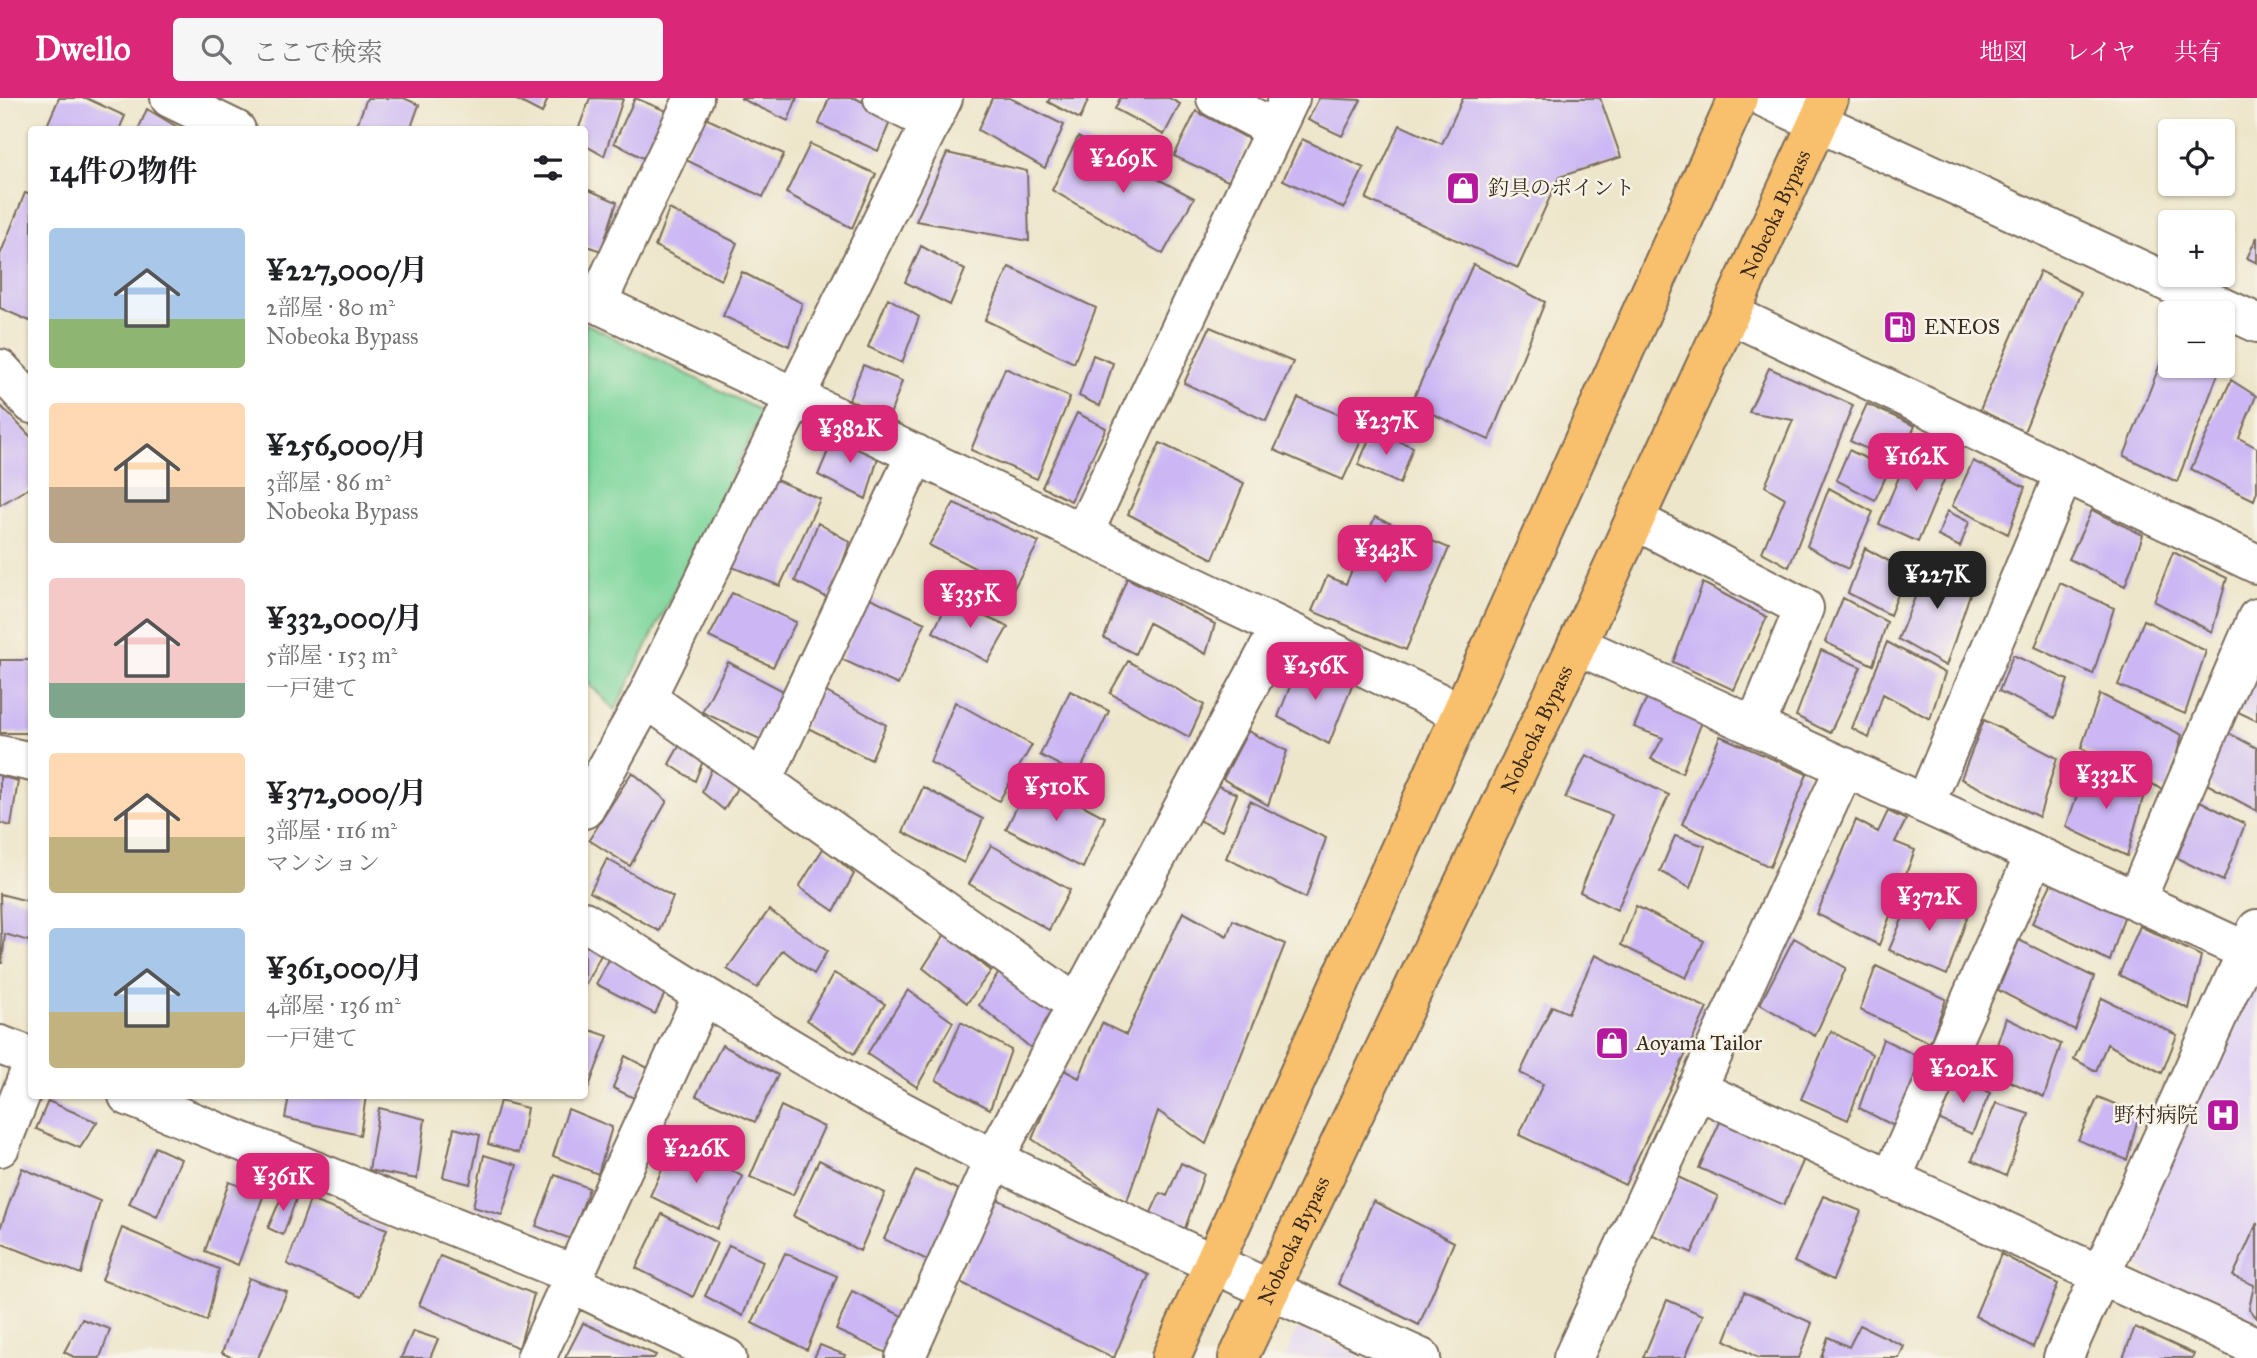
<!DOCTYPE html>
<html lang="ja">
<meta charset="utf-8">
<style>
body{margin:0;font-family:"IM FELL Great Primer","Noto Serif JP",serif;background:#f6f6f6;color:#202124;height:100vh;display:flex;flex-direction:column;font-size:26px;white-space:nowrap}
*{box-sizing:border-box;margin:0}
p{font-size:23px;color:#757577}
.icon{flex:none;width:38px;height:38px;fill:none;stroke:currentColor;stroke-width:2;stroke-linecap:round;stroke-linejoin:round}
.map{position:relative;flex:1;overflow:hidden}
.side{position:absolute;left:28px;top:28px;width:560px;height:973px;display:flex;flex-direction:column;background:#fff;border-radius:7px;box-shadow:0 2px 5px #0004}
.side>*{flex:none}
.buttons{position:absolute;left:2158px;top:21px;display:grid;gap:14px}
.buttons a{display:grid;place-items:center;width:77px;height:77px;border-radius:7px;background:#fff;box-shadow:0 2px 5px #0004;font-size:35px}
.price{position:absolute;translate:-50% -60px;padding:0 16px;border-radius:14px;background:#db2777;color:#fff;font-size:23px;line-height:46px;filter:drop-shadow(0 2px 4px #0008)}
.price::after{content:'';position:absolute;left:50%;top:42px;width:21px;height:16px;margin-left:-10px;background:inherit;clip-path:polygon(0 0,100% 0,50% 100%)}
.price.selected{background:#222;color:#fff}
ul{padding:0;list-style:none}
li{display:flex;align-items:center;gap:21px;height:175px;padding:0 21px}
li span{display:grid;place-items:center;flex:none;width:196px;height:140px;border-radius:7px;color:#555}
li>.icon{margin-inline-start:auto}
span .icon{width:84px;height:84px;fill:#fffc;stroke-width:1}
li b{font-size:30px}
h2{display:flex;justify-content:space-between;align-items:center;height:84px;padding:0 21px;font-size:30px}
header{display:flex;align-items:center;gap:42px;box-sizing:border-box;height:98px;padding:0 35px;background:#db2777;color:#fff}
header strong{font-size:33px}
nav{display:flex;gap:38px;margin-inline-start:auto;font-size:24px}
.search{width:490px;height:63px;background:#f6f6f6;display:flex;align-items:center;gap:18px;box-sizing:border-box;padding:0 24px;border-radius:7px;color:#757577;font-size:26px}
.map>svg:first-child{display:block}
.built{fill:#e1d4f4}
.green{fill:#7dd69b;stroke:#5c805c;stroke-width:2}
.building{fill:#ccb7f4}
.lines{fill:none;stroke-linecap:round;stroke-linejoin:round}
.minor-casing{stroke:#7a6c5b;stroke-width:42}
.highway-casing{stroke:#7a6c5b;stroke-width:42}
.minor{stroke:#fff;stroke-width:38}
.highway{stroke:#f8bf6c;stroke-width:38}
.labels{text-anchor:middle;stroke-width:5;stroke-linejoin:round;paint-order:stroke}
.poi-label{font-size:21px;fill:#3b2a1e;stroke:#f7f3e8;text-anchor:start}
.street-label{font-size:21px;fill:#3b2a1e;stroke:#f7f3e8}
</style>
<header>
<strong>Dwello</strong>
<div class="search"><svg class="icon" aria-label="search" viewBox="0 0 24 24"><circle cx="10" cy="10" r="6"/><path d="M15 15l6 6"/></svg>ここで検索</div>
<nav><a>地図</a><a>レイヤ</a><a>共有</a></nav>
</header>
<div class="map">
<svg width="2257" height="1260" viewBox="0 0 2257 1260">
<rect width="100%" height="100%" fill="#f7f3e8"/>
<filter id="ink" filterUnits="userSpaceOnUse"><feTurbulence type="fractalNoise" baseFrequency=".0143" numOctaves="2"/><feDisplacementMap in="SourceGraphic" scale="14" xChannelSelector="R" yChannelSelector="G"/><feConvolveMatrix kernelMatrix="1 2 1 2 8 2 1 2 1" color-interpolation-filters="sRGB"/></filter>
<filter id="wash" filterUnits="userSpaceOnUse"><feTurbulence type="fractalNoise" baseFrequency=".00686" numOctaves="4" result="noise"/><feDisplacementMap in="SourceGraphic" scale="28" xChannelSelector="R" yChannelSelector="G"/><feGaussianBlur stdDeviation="1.57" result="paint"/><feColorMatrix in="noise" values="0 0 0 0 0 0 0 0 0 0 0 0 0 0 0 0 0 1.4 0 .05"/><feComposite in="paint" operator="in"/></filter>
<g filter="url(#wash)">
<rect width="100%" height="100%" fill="#eee6cb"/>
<path class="built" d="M2257,876V1233L2177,1197L2127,1158Z
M1298,1230L1364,1260H1285Z"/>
<path class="green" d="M585,225L763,314L615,612L585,582Z"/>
<g id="blocks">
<path class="building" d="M59,0H86L125,18L119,32H45Z
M367,0H404L419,7L410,32H355Z
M513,0H548L542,15Z
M590,0L623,1L604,58L584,47V32H578Z
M635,0L669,14L649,63L614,45Z
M740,0H797L788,23Z
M829,0H855L892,19L878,53L819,26Z
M992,0H1010L1064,27L1045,70L978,32Z
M1050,0H1089L1080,21L1048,4Z
M1120,0H1169L1180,6L1164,37L1115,11Z
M1319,0L1361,2L1342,38L1308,22Z
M1463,0H1600L1621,59L1559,79L1518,170L1366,101L1400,27L1442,46Z
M147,11L182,32H138Z
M1196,13L1249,41L1230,84L1174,58Z
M703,19L784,56L763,99L684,61Z
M1078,39L1194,100L1163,156L1052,92Z
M1302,41L1364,70L1344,110L1283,82Z
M810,46L876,76L852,130L786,95Z
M947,55L1027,73L1029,143L916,123Z
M584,90L617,104L601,153L584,147Z
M25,95L32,97V224L0,210V157Z
M669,111L737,145L721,182L655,148Z
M2257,139V165L2247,160Z
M921,148L965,172L950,207L905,184Z
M1473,166L1545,204L1489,342L1411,306Z
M1009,169L1096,210L1074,265L985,222Z
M2040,173L2081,194L2024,334L1980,312Z
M742,174L802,205L789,248L723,218Z
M888,200L919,219L902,265L868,249Z
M1210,229L1293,264L1266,323L1184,285Z
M2170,241V268H2221L2177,384L2124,358Z
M1093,257L1113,265L1100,308L1079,298Z
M863,267L902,283L889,320L849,302Z
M1005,270L1070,299L1037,381L971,352Z
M1769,270L1853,307L1789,469L1762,454L1785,400L1765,388L1793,322L1749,314Z
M2231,282L2256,298L2239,340L2257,350V393L2254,402L2191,371Z
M1298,300L1368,328L1343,382L1274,352Z
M1867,306L1915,328L1898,366L1850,343Z
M0,307L32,340V388L0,407Z
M1077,315L1106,330L1071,403L1042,389Z
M1373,332L1413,349L1400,386L1358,367Z
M836,334L879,356L866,401L818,377Z
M1160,345L1244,385L1213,461L1128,416Z
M1913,346L1952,363L1918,444L1879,426Z
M1849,352L1889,372L1875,402L1836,382Z
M1973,363L2025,389L2008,436L1952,408Z
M774,381L820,401L780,488L732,469Z
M1829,390L1873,414L1848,471L1807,448Z
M954,405L1039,444L1014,490L929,447Z
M2092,412L2143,437L2125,488L2069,461Z
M1947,413L1969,424L1960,449L1938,438Z
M1375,419L1449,450L1406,552L1312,513L1327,478L1346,486Z
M818,425L850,444L830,501L795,483Z
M1865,450L1907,473L1890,517L1848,495Z
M2173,454L2227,480L2212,534L2154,503Z
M1931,460L1975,481L1946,568L1898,541Z
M1127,480L1215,526L1206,556L1149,525L1135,556L1104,540Z
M1703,485L1767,519L1734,592L1673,564Z
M2060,485L2114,510L2093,576L2035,549Z
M732,495L796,524L773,569L709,539Z
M868,499L925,525L898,587L841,561Z
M1843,500L1887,524L1873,567L1825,544Z
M949,502L1008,529L988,564L933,534Z
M2144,522L2206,553L2185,616L2118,587Z
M1887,544L1945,575L1930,621L1883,596L1869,640L1852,630Z
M1821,552L1861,569L1830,635L1796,618Z
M2013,557L2068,582L2055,620L1999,593Z
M2257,558V623L2236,613Z
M0,562H32V635H0Z
M1128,563L1204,607L1189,639L1110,595Z
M1300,563L1352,587L1329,646L1278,619Z
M728,564L789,596L766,644L702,614Z
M821,591L886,627L871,662L804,628Z
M1070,593L1109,613L1078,677L1040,657Z
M1649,595L1703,621L1682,675L1651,661L1663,640L1634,629Z
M2100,596L2182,637L2166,693L2081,650Z
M955,604L1032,647L999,703L930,664Z
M1984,622L2057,660L2039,719L1961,681Z
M2223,632L2257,650V713L2203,684Z
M1248,633L1287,653L1268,707L1223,681Z
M686,636L708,650L695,683L669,666Z
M1720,638L1807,676L1770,769L1682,726Z
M1586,657L1669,697L1617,812L1580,794L1612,717L1565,700Z
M716,660L743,680L724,712L702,694Z
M2087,668L2144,696L2127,758L2066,729Z
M632,674L667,703L630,768L589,742Z
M0,678L18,683L11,728L0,725Z
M1031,680L1105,719L1083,770L1006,731Z
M1216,687L1237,696L1222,733L1198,722Z
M923,689L983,721L964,765L903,734Z
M1250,703L1326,740L1306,800L1226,760Z
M2200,703L2245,726L2223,783L2177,760Z
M1888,713L1906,722L1895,744L1915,752L1879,847L1817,816L1856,722L1878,734Z
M1675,738L1705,748L1690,790L1660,773Z
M991,747L1070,792L1049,832L969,786Z
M824,749L854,776L834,813L799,789Z
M607,761L673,799L659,833L590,794Z
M2054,780L2125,816L2110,863L2032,825Z
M1915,791L1968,817L1947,877L1889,852Z
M0,796L32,804V844L5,836L2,866Z
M1636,808L1704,843L1686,880L1621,847Z
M769,812L827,853L814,876L783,852L757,890L727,871Z
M1183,814L1227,838L1233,822L1285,846L1206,1046L1158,1013L1126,1106L1032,1041L1062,971L1079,980L1102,925L1126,937Z
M2140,828L2201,858L2189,911L2119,877Z
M945,836L991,873L967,905L923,870Z
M1794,840L1846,870L1815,938L1760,906Z
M2019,842L2094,879L2075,932L1998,892Z
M584,847L602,855L584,889Z
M612,856L669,887L655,916L596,886Z
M1595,857L1707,910L1625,1087L1519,1037L1543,986L1520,975L1552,908L1568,915Z
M1876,868L1946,901L1930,945L1860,912Z
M1001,871L1057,915L1031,950L979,907Z
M834,875L885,906L854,956L807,922Z
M908,892L953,924L917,989L867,956Z
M2102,900L2177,937L2162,975L2107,946L2096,973L2074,961Z
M2006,920L2061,946L2044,999L1988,973Z
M961,924L1011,952L990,1011L936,982Z
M584,930L608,938L585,999H584Z
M1831,933L1872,956L1848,1022L1801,1001Z
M1883,941L1923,961L1898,1030L1859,1010Z
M722,947L778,977L755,1024L696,998Z
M625,958L648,970L636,1001L613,990Z
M1954,977L1990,995L1972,1036L1936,1020Z
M289,998H366L360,1037L285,1020Z
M2098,999L2139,1016L2127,1062L2078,1042Z
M48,1003L97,1024L80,1050L36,1031Z
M500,1003L527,1010L519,1055L488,1046Z
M1996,1005L2029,1016L2006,1078L1972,1062Z
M781,1008L824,1029L793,1097L750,1079Z
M379,1010L425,1021L417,1081L369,1072Z
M568,1011L612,1029L598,1076L553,1058Z
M1721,1022L1804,1061L1784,1107L1699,1070Z
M454,1030L480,1037L470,1086L443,1079Z
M676,1041L743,1079L717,1131L650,1098Z
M155,1049L181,1061L157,1119L129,1106Z
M484,1057L517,1067L502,1117L473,1109Z
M819,1062L885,1095L860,1153L793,1118Z
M1181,1065L1204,1076L1181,1142L1147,1123L1160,1095L1167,1098Z
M22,1070L100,1103L81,1176L0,1145V1131Z
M916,1072L963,1094L927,1162L884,1141Z
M555,1077L589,1090L571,1141L536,1128Z
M1678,1079L1718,1098L1692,1155L1651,1136Z
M229,1084L264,1096L238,1167L205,1153Z
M284,1093L298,1096L283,1137L268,1130Z
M1823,1098L1861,1113L1833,1182L1794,1164Z
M995,1100L1149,1177L1114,1260L958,1183Z
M310,1102L387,1131L361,1199L287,1166Z
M1373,1103L1454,1144L1419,1227L1338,1186Z
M662,1116L717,1145L693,1199L636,1170Z
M2257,1125V1220L2249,1211L2254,1187L2233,1178Z
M122,1130L219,1171L207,1223L102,1182Z
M729,1147L763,1163L743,1218L705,1198Z
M785,1155L837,1178L807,1252L752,1225Z
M2001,1156L2058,1186L2033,1249L1975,1218Z
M440,1158L534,1196L519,1250L419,1207Z
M249,1180L287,1194L258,1260H233L222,1255Z
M852,1193L904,1219L891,1257L836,1232Z
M1744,1194L1812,1225L1799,1260H1758L1725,1242Z
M1667,1202L1703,1217L1685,1260H1643Z
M82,1221L110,1231L100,1260H76L64,1254Z
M583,1225L656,1257L654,1260H565Z
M1860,1227L1904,1248L1899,1260H1821L1828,1239L1849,1249Z
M2135,1229L2194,1256L2192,1260H2123Z
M413,1233L438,1241L430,1260H401Z
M820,1247L845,1257L844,1260H814Z"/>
</g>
</g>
<g filter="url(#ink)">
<use href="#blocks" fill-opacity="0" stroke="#7a6c5b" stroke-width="2"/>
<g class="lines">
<g class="minor-casing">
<path id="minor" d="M170,0L236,32
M883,0L931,24
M1216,0L1275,31
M1765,0L2257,225
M584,199L1461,615
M597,205L694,0
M1730,216L2257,466
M0,271L32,306
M1635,422L1804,510L1755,629
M1083,436L1290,0
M1577,547L2257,858
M646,600L1077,907
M0,657L32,664
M763,682L916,356
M1925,706L2064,376
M584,711L646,600L943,0
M2136,802L2257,520
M584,823C673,878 761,935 852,986C1036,1088 1229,1173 1421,1260
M0,947L32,959
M1696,991L2257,1249
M128,998L575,1177
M0,1049L32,968
M1891,1082L2035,756
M571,1185L727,1260
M536,1260L703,897
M905,1260L994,1061L1280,530
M1573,1260L1845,669
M2063,1260L2257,831"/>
</g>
<g class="highway-casing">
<g id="highway">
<path d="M1171,1260L1738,0"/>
<path id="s1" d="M1238,1260L1577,547L1829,0"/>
</g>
</g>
<use href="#minor" class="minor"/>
<use href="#highway" class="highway"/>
</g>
</g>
<defs>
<g id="shop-square" transform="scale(1.75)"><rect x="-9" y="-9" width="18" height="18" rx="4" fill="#b5179e" stroke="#f7f3e8"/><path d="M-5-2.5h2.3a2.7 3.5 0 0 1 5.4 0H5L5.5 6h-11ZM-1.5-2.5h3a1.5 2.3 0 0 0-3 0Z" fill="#fff"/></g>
<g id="fuel-square" transform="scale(1.75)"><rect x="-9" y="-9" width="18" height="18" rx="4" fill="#b5179e" stroke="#f7f3e8"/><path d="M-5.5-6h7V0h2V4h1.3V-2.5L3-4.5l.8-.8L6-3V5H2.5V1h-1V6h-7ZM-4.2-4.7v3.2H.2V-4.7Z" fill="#fff"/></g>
<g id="hospital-square" transform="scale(1.75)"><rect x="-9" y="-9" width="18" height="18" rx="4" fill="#b5179e" stroke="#f7f3e8"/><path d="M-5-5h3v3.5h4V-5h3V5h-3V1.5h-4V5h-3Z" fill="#fff"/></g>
</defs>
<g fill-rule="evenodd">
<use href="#shop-square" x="1463" y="90"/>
<use href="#fuel-square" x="1900" y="229"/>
<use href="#shop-square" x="1612" y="945"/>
<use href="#hospital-square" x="2223" y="1017"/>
</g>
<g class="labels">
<g class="poi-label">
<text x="1488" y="97">釣具のポイント</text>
<text x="1924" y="236">ENEOS</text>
<text x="1636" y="952">Aoyama Tailor</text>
<text x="2198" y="1024" text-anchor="end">野村病院</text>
</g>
<g class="street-label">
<text dy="7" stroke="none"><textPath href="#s1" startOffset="1264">Nobeoka Bypass</textPath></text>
<text dy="7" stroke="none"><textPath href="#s1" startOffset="696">Nobeoka Bypass</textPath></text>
<text dy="7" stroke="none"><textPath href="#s1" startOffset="130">Nobeoka Bypass</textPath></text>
</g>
</g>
</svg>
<div class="buttons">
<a><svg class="icon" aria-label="locate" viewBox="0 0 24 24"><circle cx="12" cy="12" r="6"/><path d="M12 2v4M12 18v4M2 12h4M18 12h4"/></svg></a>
<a>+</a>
<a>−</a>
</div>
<b class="price" style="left:1123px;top:97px">¥269K</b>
<b class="price" style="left:1386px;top:359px">¥237K</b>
<b class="price" style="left:850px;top:367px">¥382K</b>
<b class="price" style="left:1916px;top:395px">¥162K</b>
<b class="price" style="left:1385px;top:487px">¥343K</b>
<b class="price selected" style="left:1937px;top:513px">¥227K</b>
<b class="price" style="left:970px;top:532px">¥335K</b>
<b class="price" style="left:1315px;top:604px">¥256K</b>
<b class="price" style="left:2106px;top:713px">¥332K</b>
<b class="price" style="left:1056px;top:725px">¥510K</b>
<b class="price" style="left:1929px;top:835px">¥372K</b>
<b class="price" style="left:1963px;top:1007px">¥202K</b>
<b class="price" style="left:696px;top:1087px">¥226K</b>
<b class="price" style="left:283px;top:1115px">¥361K</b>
<section class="side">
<h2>14件の物件<svg class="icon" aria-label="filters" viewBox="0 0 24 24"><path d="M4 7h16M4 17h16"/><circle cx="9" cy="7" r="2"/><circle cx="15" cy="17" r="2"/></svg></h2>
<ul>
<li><span style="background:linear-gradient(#a9c7e8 65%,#8fb573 0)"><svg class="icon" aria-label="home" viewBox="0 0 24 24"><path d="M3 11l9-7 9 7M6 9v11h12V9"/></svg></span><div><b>¥227,000/月</b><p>2部屋 · 80 m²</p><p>Nobeoka Bypass</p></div></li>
<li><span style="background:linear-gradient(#ffd9b3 60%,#b9a48a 0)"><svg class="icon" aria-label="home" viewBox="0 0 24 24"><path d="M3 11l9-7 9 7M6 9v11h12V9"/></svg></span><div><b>¥256,000/月</b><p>3部屋 · 86 m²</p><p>Nobeoka Bypass</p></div></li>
<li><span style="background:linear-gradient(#f6c9c9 75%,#7fa58c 0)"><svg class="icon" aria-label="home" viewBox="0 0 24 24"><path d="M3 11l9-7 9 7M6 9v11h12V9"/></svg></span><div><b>¥332,000/月</b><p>5部屋 · 153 m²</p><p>一戸建て</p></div></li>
<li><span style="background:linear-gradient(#ffd9b3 60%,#c2b280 0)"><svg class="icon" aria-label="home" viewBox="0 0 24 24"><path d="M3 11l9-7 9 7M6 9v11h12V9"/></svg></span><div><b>¥372,000/月</b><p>3部屋 · 116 m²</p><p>マンション</p></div></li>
<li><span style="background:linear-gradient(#a9c7e8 60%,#c2b280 0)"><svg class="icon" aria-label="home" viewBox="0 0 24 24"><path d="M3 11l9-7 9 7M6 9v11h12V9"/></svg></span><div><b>¥361,000/月</b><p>4部屋 · 136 m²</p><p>一戸建て</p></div></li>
</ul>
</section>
</div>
